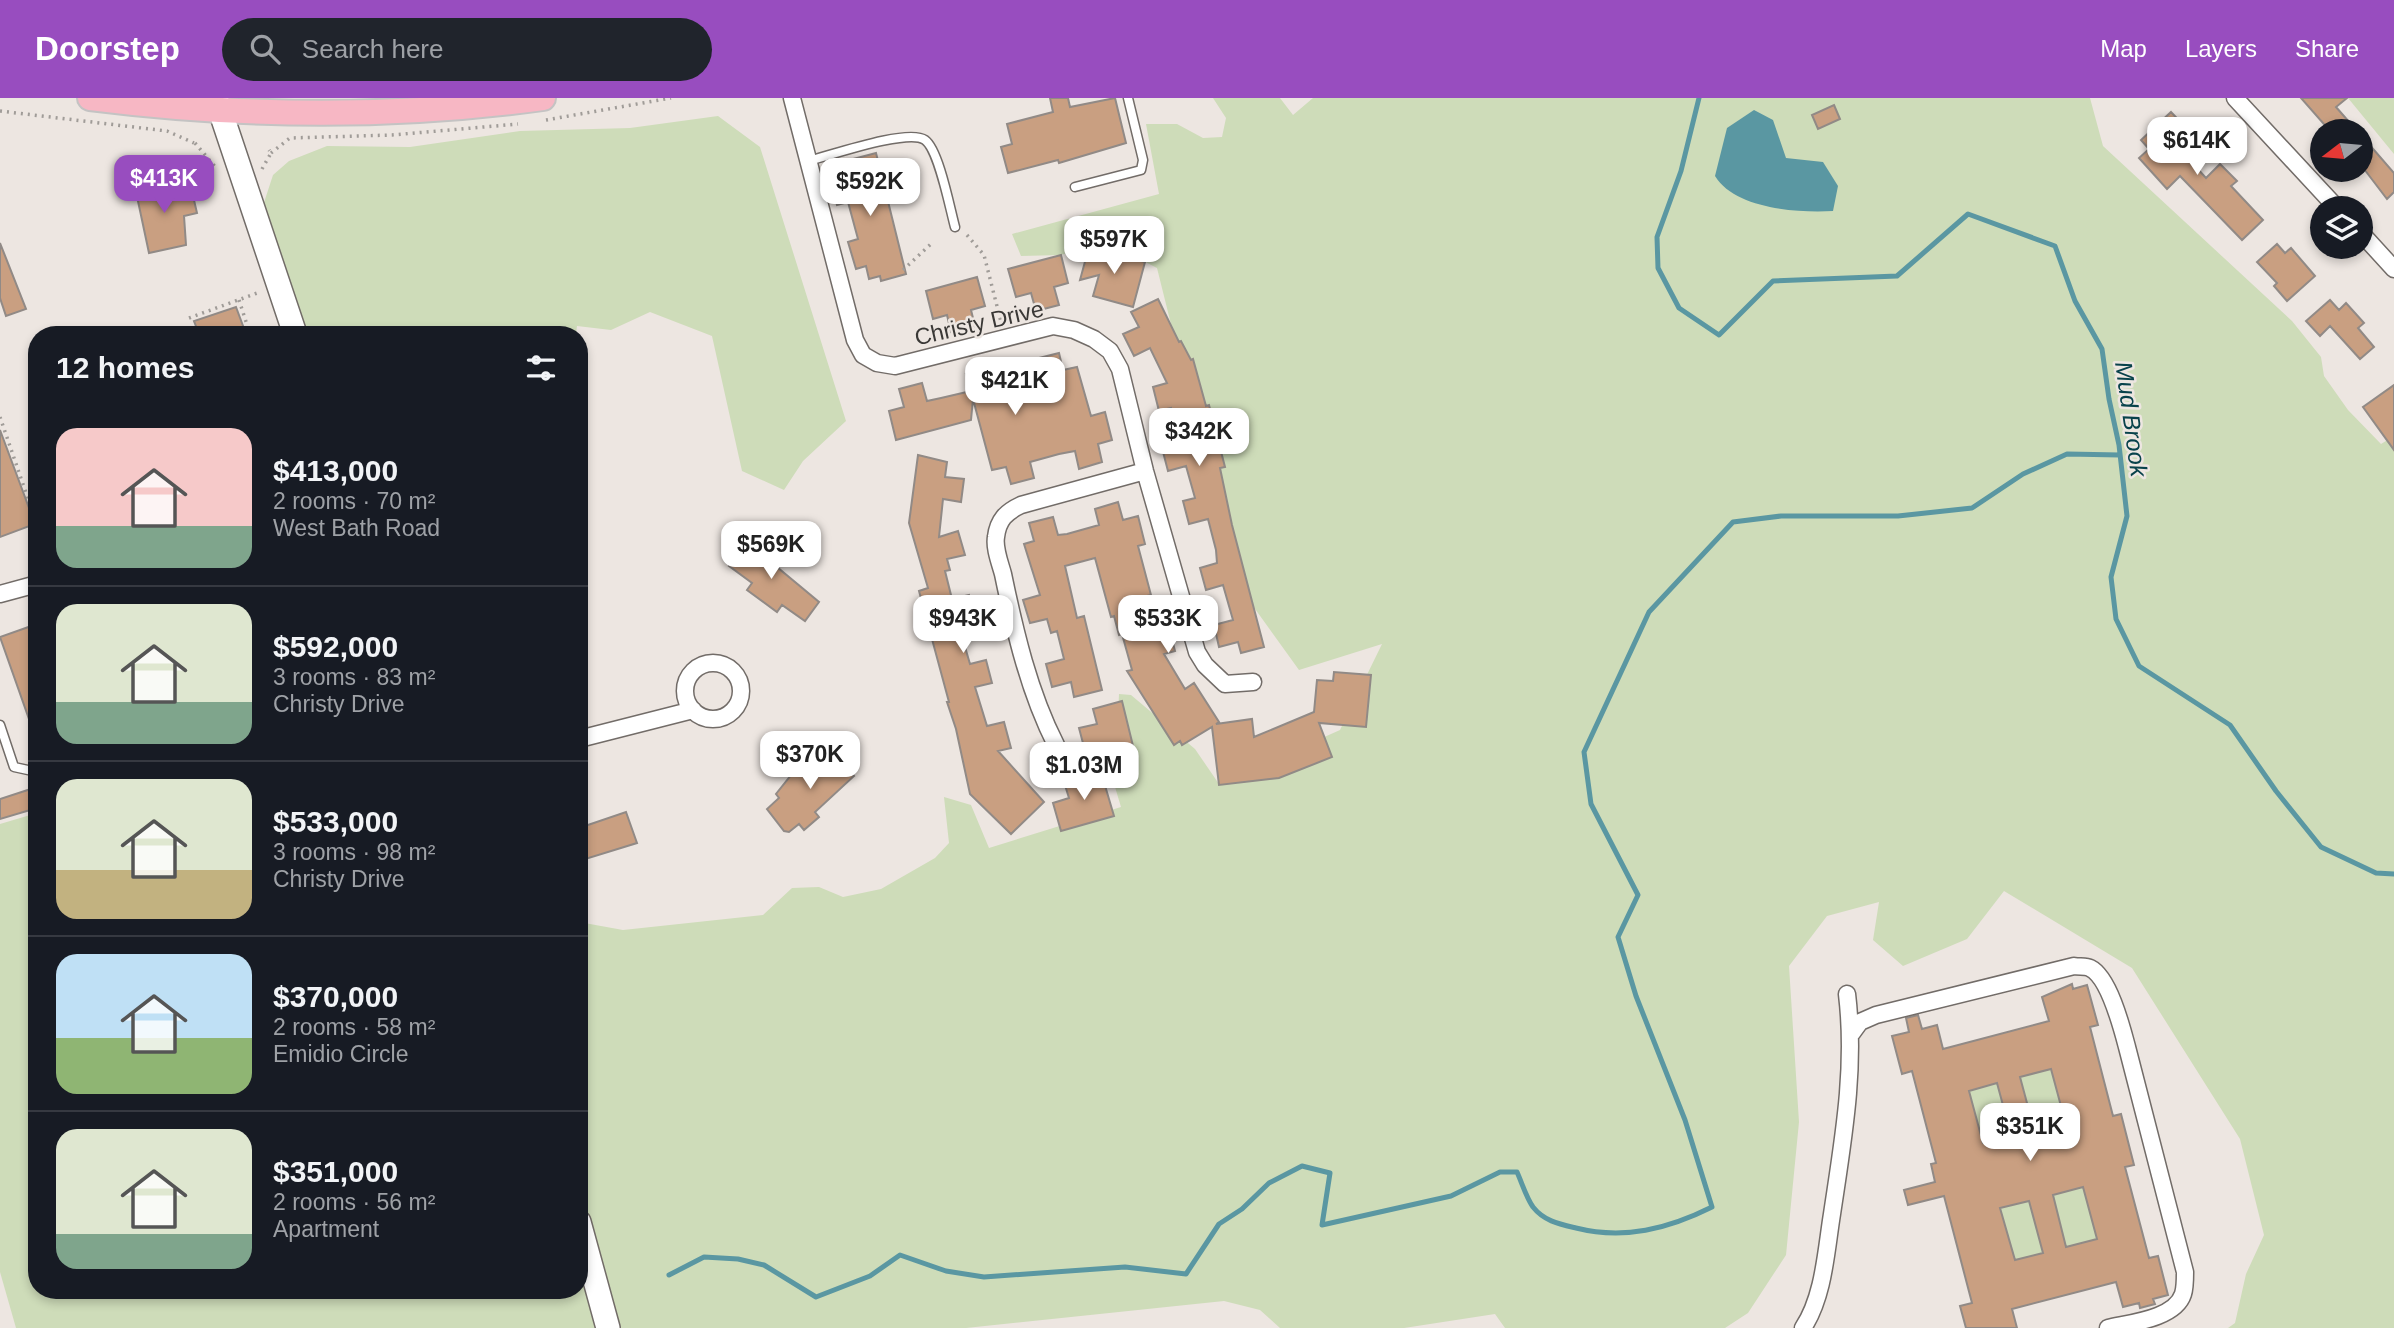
<!DOCTYPE html>
<meta charset="utf-8">
<style>
body{margin:0;font-family:Helvetica,sans-serif;background:#20242c;color:#f1f3f6;height:100vh;display:flex;flex-direction:column;font-size:26px;white-space:nowrap}
*{box-sizing:border-box;margin:0}
p{font-size:23px;color:#9ea1a6}
.icon{flex:none;width:38px;height:38px;fill:none;stroke:currentColor;stroke-width:2;stroke-linecap:round;stroke-linejoin:round}
.map{position:relative;flex:1;overflow:hidden}
.panel{position:absolute;left:28px;top:228px;width:560px;height:973px;display:flex;flex-direction:column;background:#171b24;border-radius:28px;box-shadow:0 4px 10px #0003}
.panel>*{flex:none}
.needle{width:46px;rotate:254deg}
.controls{position:absolute;left:2310px;top:21px;display:grid;gap:14px}
.controls a{display:grid;place-items:center;width:63px;height:63px;border-radius:50%;background:#171b24;box-shadow:0 4px 10px #0003;font-size:35px}
.price{position:absolute;translate:-50% -60px;padding:0 16px;border-radius:14px;background:#fff;color:#222;font-size:23px;line-height:46px;filter:drop-shadow(0 2px 4px #0008)}
.price::after{content:'';position:absolute;left:50%;top:42px;width:21px;height:16px;margin-left:-10px;background:inherit;clip-path:polygon(0 0,100% 0,50% 100%)}
.price.current{background:#984dbf;color:#fff}
ul{padding:0;list-style:none}
li{display:flex;align-items:center;gap:21px;height:175px;padding:0 28px}
li+li{border-top:2px solid #363941}
li span{display:grid;place-items:center;flex:none;width:196px;height:140px;border-radius:21px;color:#555}
li>.icon{margin-inline-start:auto}
span .icon{width:84px;height:84px;fill:#fffc;stroke-width:1}
li b{font-size:30px}
h2{display:flex;justify-content:space-between;align-items:center;height:84px;padding:0 28px;font-size:30px}
header{display:flex;align-items:center;gap:42px;box-sizing:border-box;height:98px;padding:0 35px;background:#984dbf;color:#fff}
header strong{font-size:33px}
nav{display:flex;gap:38px;margin-inline-start:auto;font-size:24px}
.search{width:490px;height:63px;background:#20242c;display:flex;align-items:center;gap:18px;box-sizing:border-box;padding:0 24px;border-radius:38px;color:#9ea1a6;font-size:26px}
.map>svg:first-child{display:block}
.green{fill:#cedcb9}
.water{fill:#5a97a2}
.lines{fill:none;stroke-linecap:round;stroke-linejoin:round}
.stream{stroke:#5a97a2;stroke-width:5}
.building{fill:#c99f81;stroke:#918a86;stroke-width:2;fill-rule:evenodd}
.lane-casing{stroke:#726c68;stroke-width:11}
.street-casing{stroke:#726c68;stroke-width:19}
.secondary-casing{stroke:#726c68;stroke-width:26}
.primary-casing{stroke:#c4c3c3;stroke-width:28}
.path{stroke:#a09c98;stroke-width:3.5;stroke-dasharray:2 5;stroke-linecap:butt}
.lane{stroke:#fff;stroke-width:8}
.street{stroke:#fff;stroke-width:16}
.secondary{stroke:#fff;stroke-width:23}
.primary{stroke:#f7b7c4;stroke-width:24}
.labels{text-anchor:middle;stroke-width:5;stroke-linejoin:round;paint-order:stroke}
.street-label{font-size:23px;fill:#3a3836;stroke:#ede6e1}
.water-label{font-size:24px;font-style:italic;fill:#08424b;stroke:#ede6e1}
</style>
<header>
<strong>Doorstep</strong>
<div class="search"><svg class="icon" aria-label="search" viewBox="0 0 24 24"><circle cx="10" cy="10" r="6"/><path d="M15 15l6 6"/></svg>Search here</div>
<nav><a>Map</a><a>Layers</a><a>Share</a></nav>
</header>
<div class="map">
<svg width="2394" height="1230" viewBox="0 0 2394 1230">
<rect width="100%" height="100%" fill="#ede6e1"/>
<path class="green" d="M1213,0H1280L1293,17L1313,0H2090L2103,48L2292,223L2321,259L2324,278L2348,312L2381,346L2394,338V1230H2228L2235,1225L2246,1176L2264,1137L2240,1041L2132,870L2004,793L1967,841L1903,868L1873,842L1879,804L1827,818L1789,868L1799,1024L1786,1157L1748,1215L1725,1230H1505L1495,1216L1404,1230H1280L1260,1212L1224,1203L966,1230H16L0,1174V726L37,715V1192H579V824L623,832L763,817L792,790L819,789L843,799L881,791L935,760L949,745L944,699L971,707L989,750L1121,709L1115,689L1119,596L1131,597L1195,651L1219,686L1340,632L1382,546L1299,572L1235,483L1157,170L1105,143L1061,157L1021,158L1012,136L1159,96L1146,26H1177L1203,40L1222,39L1226,20Z
M2348,0H2394V56Z
M718,18L760,49L846,323L803,363L784,392L742,373L712,238L650,214L611,232L577,228L576,236H295L257,126L273,77L289,63L327,48L410,49L520,33L630,30Z
M2051,971L2065,1023L2025,1034L2030,1016L2017,980Z
M2006,983L2016,1036L1980,1046L1975,1013L1964,994Z
M2083,1089L2097,1141L2062,1150L2043,1100Z
M2033,1101L2052,1152L2010,1164V1142L1997,1111Z"/>
<path class="water" d="M1754,12L1773,22L1786,60L1823,64L1838,88L1833,113C1798,115 1735,111 1715,78L1727,30Z"/>
<g class="lines">
<path class="stream" d="M1699,0L1681,73L1657,139L1658,170L1679,210L1719,237L1773,183L1897,178L1968,116L2055,148L2075,203L2102,251L2109,301L2119,347L2127,418L2111,479L2116,521L2139,568L2230,627L2276,693L2321,749L2376,775L2394,776
M669,1177L704,1159L738,1161L764,1167L816,1199L870,1178L900,1157L946,1173L984,1179L1125,1169L1186,1176L1219,1126L1242,1111L1269,1085L1302,1068L1330,1075L1322,1127L1451,1098L1500,1074H1517C1522,1085 1526,1099 1533,1109C1544,1123 1559,1126 1576,1130C1624,1142 1668,1131 1712,1109L1685,1022L1636,898L1618,839L1638,797L1591,706L1584,654L1649,514L1733,424L1781,418H1898L1972,410L2023,376L2067,356L2120,357"/>
</g>
<path class="building" d="M1050,0H1068L1070,9L1115,0L1126,45L1059,65L1058,62L1008,75L1001,49L1012,46L1007,26L1053,14Z
M2301,0H2347L2336,9L2357,33H2330Z
M1834,7L1840,21L1818,31L1812,17Z
M2171,14L2188,32L2174,45L2206,80L2220,66L2237,83L2231,88L2263,122L2242,142L2180,78L2167,91L2139,60L2149,51L2141,42Z
M2361,37L2394,75V94L2387,101L2361,67Z
M876,55L906,176L881,183L880,178L869,181L866,168L856,171L848,144L858,141L848,104L837,107L831,83L842,80L838,65Z
M176,81L180,100L193,98L197,115L184,118L186,147L149,155L135,89Z
M0,145L26,211L6,218L0,200Z
M2277,146L2285,155L2291,150L2315,178L2287,203L2274,188L2277,185L2257,164Z
M1089,149L1145,164L1133,209L1093,198L1099,177L1080,182Z
M1061,157L1068,185L1054,189L1059,207L1036,213L1031,195L1016,199L1008,171Z
M977,179L985,208L971,212L975,228L951,234L947,217L933,221L926,193Z
M1158,201L1179,244L1181,243L1191,262L1193,261L1206,308L1209,307L1225,369L1220,370L1232,427L1264,549L1241,555L1238,544L1219,549L1214,527L1233,522L1223,487L1206,492L1200,470L1217,465L1216,452L1208,421L1189,426L1183,403L1195,400L1186,368L1168,373L1162,350L1180,345L1171,310L1159,313L1153,289L1167,285L1150,250L1134,258L1123,236L1139,229L1131,214Z
M2330,202L2339,212L2346,205L2364,225L2358,230L2374,249L2360,261L2330,228L2320,238L2306,223Z
M236,209L246,236H199L194,223Z
M1059,255L1063,272L1077,269L1091,318L1105,314L1112,342L1098,346L1102,364L1079,371L1075,353L1059,356L1030,364L1034,380L1011,386L1006,369L992,372L973,301L971,322L896,342L889,313L904,309L899,291L922,285L927,303L941,300L971,293L966,276L990,271L994,288L1039,277L1035,261Z
M2394,287V352L2363,309Z
M0,332L35,426L0,439Z
M918,357L947,364L945,379L964,381L961,404L943,401L939,439L958,433L965,457L947,461L950,472L945,473L952,501L969,497L975,520L958,525L970,566L986,562L992,585L975,589L987,628L1004,624L1011,650L998,653L1044,704L1011,736L970,696L956,631L947,604H949L919,493L928,490L909,425Z
M1118,404L1123,422L1138,418L1145,446L1138,448L1151,497L1143,499L1152,534L1169,529L1175,553L1164,556L1185,591L1194,585L1219,624L1216,626L1252,621L1254,639L1314,614L1317,582L1333,583L1334,574L1371,577L1366,629L1319,625L1332,659L1279,680L1219,687L1212,629L1182,647L1180,643L1174,647L1127,573L1132,572L1122,536L1119,537L1114,518L1111,519L1095,460L1065,468L1077,520L1084,518L1102,592L1074,599L1071,584L1052,589L1046,566L1064,561L1057,533L1051,535L1047,521L1030,525L1023,502L1040,497L1024,446L1034,443L1029,425L1053,419L1058,437L1067,436L1099,427L1095,411Z
M751,437L771,451L765,459L819,504L805,523L782,507L777,514L747,492L752,485L729,468Z
M37,526V638H35L0,539Z
M1122,603L1135,656L1089,668L1079,630L1097,626L1093,611Z
M829,648L854,678L815,714L819,719L804,732L799,726L789,734L784,733L767,711L779,700L776,696L792,676L796,677Z
M1101,674L1114,718L1061,733L1053,705L1069,700L1064,684Z
M37,689V710L0,721V701Z
M626,714L637,745L579,763V730Z
M2072,886L2073,891L2087,887L2098,927L2090,929L2113,1018L2121,1016L2134,1067L2125,1069L2149,1160L2158,1158L2168,1197L2153,1201L2155,1206L2140,1210L2139,1205L2123,1209L2116,1184L2012,1211L2017,1230H1966L1960,1208L1972,1205L1944,1098L1908,1107L1904,1092L1935,1084L1931,1066L1936,1065L1912,973L1902,976L1892,938L1909,934L1906,920L1918,917L1922,931L1937,927L1943,951L2049,923L2042,899ZM2051,971L2065,1023L2034,1031L2020,979ZM1997,985L2011,1037L1983,1045L1969,993ZM2083,1089L2097,1141L2066,1149L2053,1097ZM2029,1103L2043,1155L2015,1162L2000,1110Z"/>
<g class="lines">
<g class="lane-casing">
<path id="lane" d="M808,63C829,58 908,30 925,42C939,52 950,111 955,129
M1075,89L1141,72L1143,62L1128,0
M0,627L14,669L37,674"/>
</g>
<g class="street-casing">
<path id="street" d="M792,0L855,242L863,257L877,265L895,268L1053,228L1074,232L1094,241L1110,253L1120,271L1145,373L1197,554L1205,567L1225,586L1253,584
M2235,0L2337,110
M2361,135L2394,171
M0,496L37,486
M685 593a28 28 0 1 1 56 0a28 28 0 1 1-56 0Z
M579,641L693,612
M1056,647C1029,594 1015,534 1003,476C1000,465 994,450 996,439C998,422 1006,414 1021,407L1145,373
M1852,935L1860,924L1876,917L2074,868C2079,869 2086,868 2090,870C2109,879 2122,930 2127,949L2185,1174C2185,1180 2185,1190 2183,1196C2175,1221 2129,1225 2108,1230
M1803,1230C1824,1198 1826,1153 1832,1116C1843,1042 1856,971 1847,896"/>
</g>
<g class="secondary-casing">
<path id="secondary" d="M216,0L295,236
M579,1124L608,1230"/>
</g>
<g class="primary-casing">
<path id="primary" d="M90,0C242,19 391,21 543,0"/>
</g>
<path class="path" d="M0,13L167,33L194,45
M546,22L671,0
M195,45L217,71
M271,55L290,40L392,37L518,26
M262,71L271,55L269,52
M967,137L984,157L1001,224
M903,172L932,145
M239,202L250,236
M189,220L260,194
M0,319L37,427"/>
<use href="#lane" class="lane"/>
<use href="#street" class="street"/>
<use href="#secondary" class="secondary"/>
<use href="#primary" class="primary"/>
</g>
<g class="labels">
<g class="street-label">
<text transform="translate(979 225) rotate(-13)" y="8">Christy Drive</text>
</g>
<g class="water-label">
<text transform="translate(2131 321) rotate(82)" y="8">Mud Brook</text>
</g>
</g>
</svg>
<div class="controls">
<a><svg class="needle" viewBox="-14 -14 28 28"><path d="M0-13l5 13h-10z" fill="#e53935"/><path d="M0 13l5-13h-10z" fill="#9ea1a6"/></svg></a>
<a><svg class="icon" aria-label="layers" viewBox="0 0 24 24"><path d="M12 4l9 5-9 5-9-5zM3 14l9 5 9-5"/></svg></a>
</div>
<b class="price" style="left:2197px;top:79px">$614K</b>
<b class="price current" style="left:164px;top:117px">$413K</b>
<b class="price" style="left:870px;top:120px">$592K</b>
<b class="price" style="left:1114px;top:178px">$597K</b>
<b class="price" style="left:1015px;top:319px">$421K</b>
<b class="price" style="left:1199px;top:370px">$342K</b>
<b class="price" style="left:771px;top:483px">$569K</b>
<b class="price" style="left:963px;top:557px">$943K</b>
<b class="price" style="left:1168px;top:557px">$533K</b>
<b class="price" style="left:810px;top:693px">$370K</b>
<b class="price" style="left:1084px;top:704px">$1.03M</b>
<b class="price" style="left:2030px;top:1065px">$351K</b>
<section class="panel">
<h2>12 homes<svg class="icon" aria-label="filters" viewBox="0 0 24 24"><path d="M4 7h16M4 17h16"/><circle cx="9" cy="7" r="2"/><circle cx="15" cy="17" r="2"/></svg></h2>
<ul>
<li><span style="background:linear-gradient(#f6c9c9 70%,#7fa58c 0)"><svg class="icon" aria-label="home" viewBox="0 0 24 24"><path d="M3 11l9-7 9 7M6 9v11h12V9"/></svg></span><div><b>$413,000</b><p>2 rooms · 70 m²</p><p>West Bath Road</p></div></li>
<li><span style="background:linear-gradient(#dfe7d0 70%,#7fa58c 0)"><svg class="icon" aria-label="home" viewBox="0 0 24 24"><path d="M3 11l9-7 9 7M6 9v11h12V9"/></svg></span><div><b>$592,000</b><p>3 rooms · 83 m²</p><p>Christy Drive</p></div></li>
<li><span style="background:linear-gradient(#dfe7d0 65%,#c2b280 0)"><svg class="icon" aria-label="home" viewBox="0 0 24 24"><path d="M3 11l9-7 9 7M6 9v11h12V9"/></svg></span><div><b>$533,000</b><p>3 rooms · 98 m²</p><p>Christy Drive</p></div></li>
<li><span style="background:linear-gradient(#bfe0f5 60%,#8fb573 0)"><svg class="icon" aria-label="home" viewBox="0 0 24 24"><path d="M3 11l9-7 9 7M6 9v11h12V9"/></svg></span><div><b>$370,000</b><p>2 rooms · 58 m²</p><p>Emidio Circle</p></div></li>
<li><span style="background:linear-gradient(#dfe7d0 75%,#7fa58c 0)"><svg class="icon" aria-label="home" viewBox="0 0 24 24"><path d="M3 11l9-7 9 7M6 9v11h12V9"/></svg></span><div><b>$351,000</b><p>2 rooms · 56 m²</p><p>Apartment</p></div></li>
</ul>
</section>
</div>
